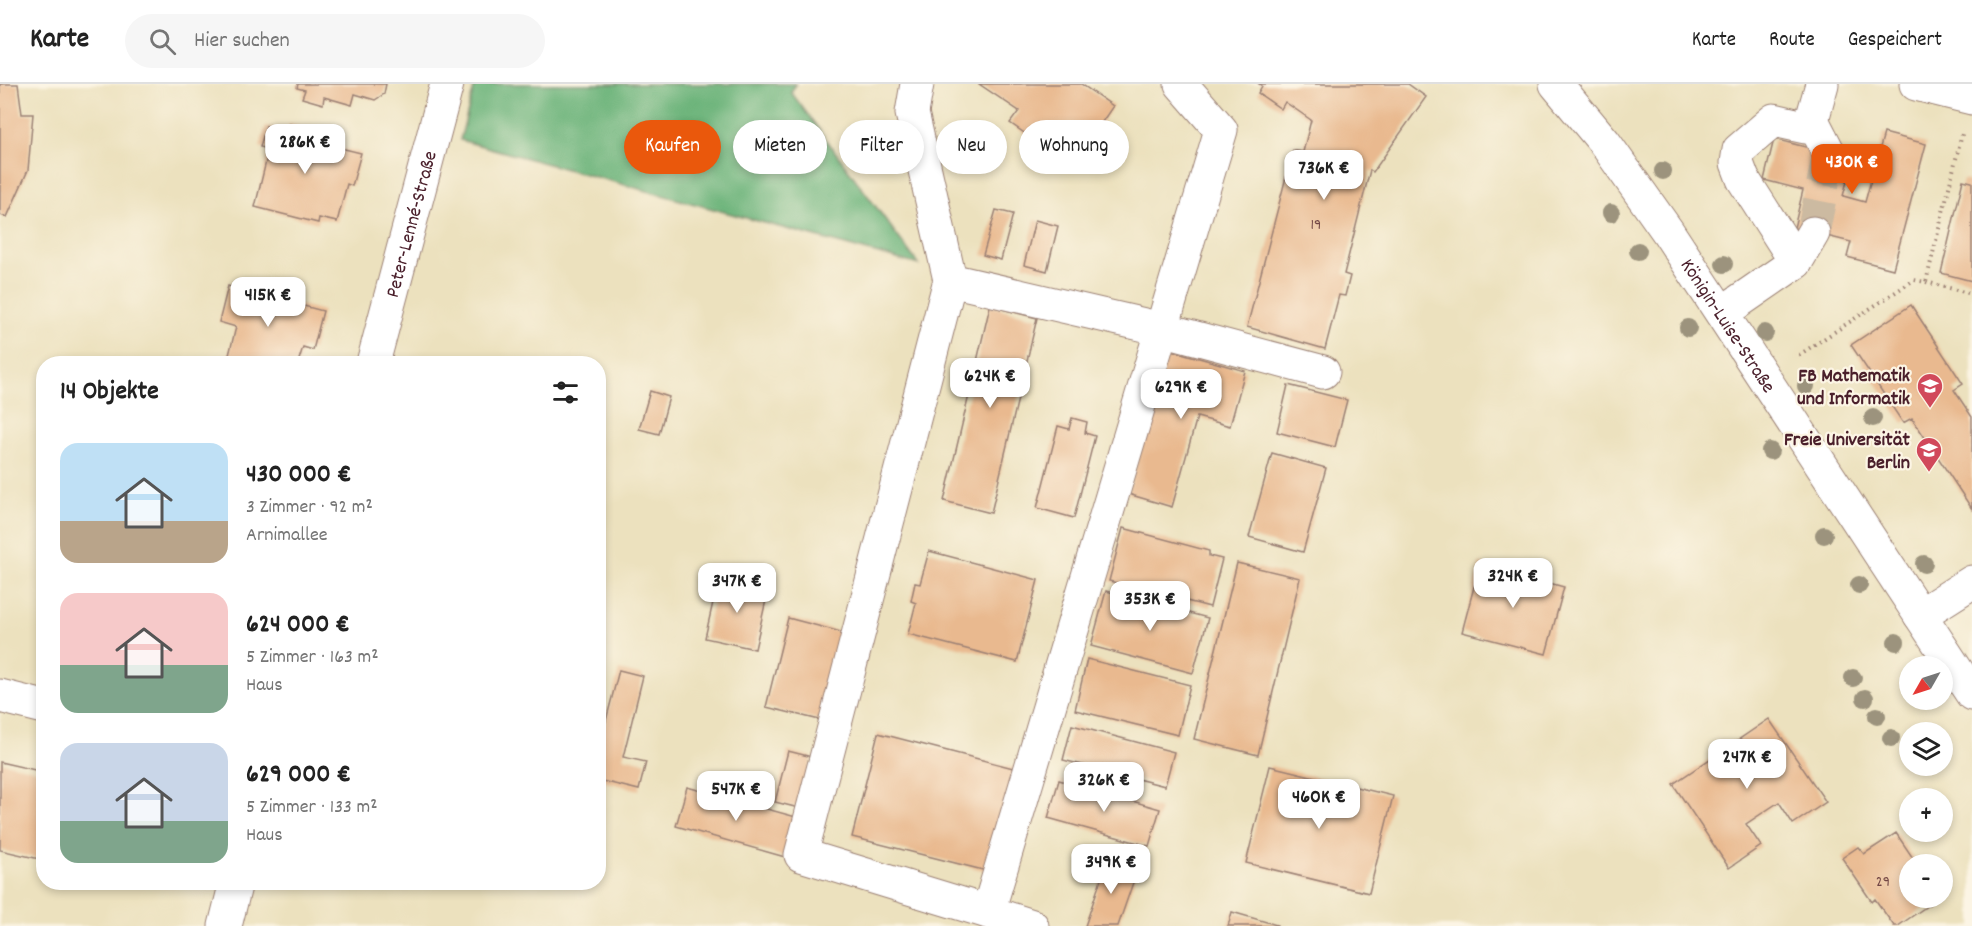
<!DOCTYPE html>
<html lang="de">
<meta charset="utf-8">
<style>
body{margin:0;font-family:Dekko,sans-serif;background:#f6f6f6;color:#222;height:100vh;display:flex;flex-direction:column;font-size:22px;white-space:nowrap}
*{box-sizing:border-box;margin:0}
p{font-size:20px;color:#767676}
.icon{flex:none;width:33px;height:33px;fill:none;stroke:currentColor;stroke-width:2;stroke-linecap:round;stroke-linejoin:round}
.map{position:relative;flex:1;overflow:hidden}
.side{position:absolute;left:36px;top:272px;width:570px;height:534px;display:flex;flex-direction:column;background:#fff;border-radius:24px;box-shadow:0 3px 9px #0003}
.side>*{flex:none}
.top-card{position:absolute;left:624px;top:36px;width:570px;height:54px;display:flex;gap:12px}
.needle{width:39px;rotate:231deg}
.tools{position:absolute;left:1899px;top:572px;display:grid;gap:12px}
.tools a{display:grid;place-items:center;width:54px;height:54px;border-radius:50%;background:#fff;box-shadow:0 3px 9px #0003;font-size:30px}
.price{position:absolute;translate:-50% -51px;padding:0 14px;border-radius:12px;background:#fff;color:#222;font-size:20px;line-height:39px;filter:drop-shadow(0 2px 3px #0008)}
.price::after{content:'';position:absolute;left:50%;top:36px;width:18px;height:14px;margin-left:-9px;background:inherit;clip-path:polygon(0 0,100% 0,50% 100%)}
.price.current{background:#ea580c;color:#fff}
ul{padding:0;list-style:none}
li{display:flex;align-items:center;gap:18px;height:150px;padding:0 24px}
li span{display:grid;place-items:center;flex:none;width:168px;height:120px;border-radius:18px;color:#555}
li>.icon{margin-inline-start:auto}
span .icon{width:72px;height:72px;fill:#fffc;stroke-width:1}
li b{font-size:26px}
h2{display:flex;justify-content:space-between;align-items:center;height:72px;padding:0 24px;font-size:26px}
.chip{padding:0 21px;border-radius:27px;background:#fff;box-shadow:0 3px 9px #0003;font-size:21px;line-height:54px}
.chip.current{background:#ea580c;color:#fff}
header{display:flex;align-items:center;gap:36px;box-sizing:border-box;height:84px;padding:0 30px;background:#fff;border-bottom:2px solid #e0e0e0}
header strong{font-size:28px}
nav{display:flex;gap:33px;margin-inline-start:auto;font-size:21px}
.search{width:420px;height:54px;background:#f6f6f6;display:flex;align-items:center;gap:15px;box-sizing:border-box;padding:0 21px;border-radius:33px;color:#767676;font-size:22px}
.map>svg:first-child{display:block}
.forest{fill:#69b278;stroke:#5a6852;stroke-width:1.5}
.building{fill:#e9b98f}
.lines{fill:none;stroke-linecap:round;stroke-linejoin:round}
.minor-tunnel{stroke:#ccbaa1;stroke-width:33;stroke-dasharray:33 16;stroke-linecap:butt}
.minor-casing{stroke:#9b8074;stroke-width:35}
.major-casing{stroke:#9b8074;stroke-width:35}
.path{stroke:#9b8074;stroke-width:4;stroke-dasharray:1.5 4.5;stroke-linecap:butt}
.minor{stroke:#fff;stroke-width:33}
.major{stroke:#fff;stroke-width:33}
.tree{fill:#9c937d}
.labels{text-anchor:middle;stroke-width:4.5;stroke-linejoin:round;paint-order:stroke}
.number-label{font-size:16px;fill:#724644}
.street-label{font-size:20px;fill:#4a1f2b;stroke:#fcf5e5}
.poi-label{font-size:20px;font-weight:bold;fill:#4a1f2b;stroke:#fcf5e5;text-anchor:end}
</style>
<header>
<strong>Karte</strong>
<div class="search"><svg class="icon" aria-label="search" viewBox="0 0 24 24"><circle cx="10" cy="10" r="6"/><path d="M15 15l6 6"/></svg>Hier suchen</div>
<nav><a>Karte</a><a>Route</a><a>Gespeichert</a></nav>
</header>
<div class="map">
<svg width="1972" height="842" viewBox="0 0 1972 842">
<rect width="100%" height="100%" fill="#fcf5e5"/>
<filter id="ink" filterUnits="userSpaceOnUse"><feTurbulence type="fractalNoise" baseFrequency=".0167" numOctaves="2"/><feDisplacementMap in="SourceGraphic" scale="12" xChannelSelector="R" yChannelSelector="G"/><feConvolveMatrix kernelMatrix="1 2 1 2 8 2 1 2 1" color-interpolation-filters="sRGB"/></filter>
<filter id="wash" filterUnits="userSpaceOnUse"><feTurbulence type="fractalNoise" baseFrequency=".008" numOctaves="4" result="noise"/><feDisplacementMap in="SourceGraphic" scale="24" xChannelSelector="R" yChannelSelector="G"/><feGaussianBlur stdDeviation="1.35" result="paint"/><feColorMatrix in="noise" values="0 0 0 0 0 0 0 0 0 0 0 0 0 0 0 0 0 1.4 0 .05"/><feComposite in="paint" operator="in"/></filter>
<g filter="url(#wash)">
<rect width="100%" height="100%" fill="#ece1be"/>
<path class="forest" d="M475,0H796L791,8L919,181L460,56Z"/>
<g id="blocks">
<path class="building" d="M0,0H18L22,30H33L28,86L7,133L0,131Z
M298,0H386L384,10L375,16L355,10L352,21L324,13L323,20L302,14L305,6L297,4Z
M979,0H1081L1113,22L1072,82L1010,39L1019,27Z
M1259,0H1408L1426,13L1373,88L1370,86L1344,190L1350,192L1345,212L1339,211L1325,265L1247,243L1293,66L1303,68L1311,36L1285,18L1281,25L1258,9L1262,2Z
M289,40L315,47L312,57L361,69L352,102L347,100L337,138L319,134L318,139L255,123L269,65L260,63L266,42L288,47Z
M1884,49L1926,60L1893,185L1847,173L1851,158L1794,144L1803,106L1764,96L1774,55L1853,75L1843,112L1865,118Z
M1963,96L1972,98V197L1941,189Z
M996,126L1013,130L1001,176L983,171Z
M1035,136L1058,142L1047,187L1024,181Z
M228,202L323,227L313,266L303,263L298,279H227L236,243L219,238Z
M1911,221L1963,300L1954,306L1972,333V425L1912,334L1903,339L1851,261Z
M990,222L1037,234L991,429L944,417Z
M1167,265L1245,287L1230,342L1197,333L1172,423L1128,410Z
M1288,301L1347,316L1335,363L1277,348Z
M650,307L669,313L659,350L639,345Z
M1072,334L1087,338L1085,349L1095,352L1074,434L1037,424L1058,342L1069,345Z
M1272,369L1326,384L1303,468L1249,453Z
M1123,444L1209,467V472L1222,475L1210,523L1109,497Z
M929,467L1038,496L1017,578L908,550L916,519L911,517L915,499L920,500Z
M1237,479L1300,494L1258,671L1194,655Z
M1480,480L1564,503L1546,570L1462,548Z
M718,496L768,507L755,565L705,554Z
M1106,507L1208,534L1193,589L1091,562Z
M788,534L845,549L824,637L766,623Z
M1087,575L1190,601L1178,651L1075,626Z
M619,586L643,592L623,673L646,678L639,706L598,696V668Z
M1769,635L1826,718L1793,740L1779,718L1746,740L1761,762L1729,784L1673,700Z
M1072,641L1174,668L1165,702L1063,676Z
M878,649L1021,686L995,789L852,753Z
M788,667L812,673L799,724L775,718Z
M0,678L44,688V776L0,766Z
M1270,682L1393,712L1369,809L1246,779Z
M1059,696L1160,725L1149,762L1048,734Z
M687,703L796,733L785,773L676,742Z
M1896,749L1917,780H1910V813H1940L1898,842H1894L1875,815L1872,818L1842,774L1858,763L1864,770Z
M1108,775L1137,787L1118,842H1085Z
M1232,828L1277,841V842H1228Z"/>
</g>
</g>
<g filter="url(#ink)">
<use href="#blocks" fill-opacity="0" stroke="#9b8074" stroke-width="1.5"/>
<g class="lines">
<path class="minor-tunnel" d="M1813,149L1829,69"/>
<g class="minor-casing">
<g id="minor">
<path d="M917,0L912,29L950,196"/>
<path d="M1916,0L1972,14"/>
<path d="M1812,36L1829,69"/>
<path d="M1796,178L1813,149"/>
<path d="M1722,229L1796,178L1743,95L1737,79L1739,66L1774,36L1805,43L1812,36L1822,0"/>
<path id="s1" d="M373,279L447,0"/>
<path d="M1920,531L1972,498"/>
<path d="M0,612L44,623"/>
<path d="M988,828L801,771L950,196L1162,245L1323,288"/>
<path d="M225,842L236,798"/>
<path d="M1032,842L988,828L1221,46L1181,0"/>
</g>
</g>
<g class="major-casing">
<g id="major">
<path id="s2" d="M1556,0L1605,59L1668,148L1972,610"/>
</g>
</g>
<path class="path" d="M1926,198L1972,210
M1799,271L1914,196L1926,198L1963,46"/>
<use href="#minor" class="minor"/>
<use href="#major" class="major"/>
</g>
<g class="tree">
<circle cx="1663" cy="87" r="9"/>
<circle cx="1611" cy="129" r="9"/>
<circle cx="1638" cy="167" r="9"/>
<circle cx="1724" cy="180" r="9"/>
<circle cx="1688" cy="244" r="9"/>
<circle cx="1765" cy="249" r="9"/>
<circle cx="1806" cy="302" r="9"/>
<circle cx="1873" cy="334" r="9"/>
<circle cx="1770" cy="367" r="9"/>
<circle cx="1824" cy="451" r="9"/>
<circle cx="1924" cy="480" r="9"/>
<circle cx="1859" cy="501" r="9"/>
<circle cx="1896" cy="558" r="9"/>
<circle cx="1853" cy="594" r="9"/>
<circle cx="1865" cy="614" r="9"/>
<circle cx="1877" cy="632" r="9"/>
<circle cx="1891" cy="654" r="9"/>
</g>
</g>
<defs>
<g id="university-pin" transform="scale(1.35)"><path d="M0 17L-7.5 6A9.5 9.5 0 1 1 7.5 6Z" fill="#d1495b" stroke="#fcf5e5"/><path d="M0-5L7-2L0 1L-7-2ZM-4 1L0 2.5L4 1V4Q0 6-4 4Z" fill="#fff"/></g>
</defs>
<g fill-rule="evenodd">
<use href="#university-pin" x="1930" y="302"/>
<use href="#university-pin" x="1929" y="366"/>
</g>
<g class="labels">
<g class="number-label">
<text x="1316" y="145">19</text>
<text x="1883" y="802">29</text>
</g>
<g class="street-label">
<text dy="7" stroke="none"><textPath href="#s1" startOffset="144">Peter-Lenné-Straße</textPath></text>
<text dy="7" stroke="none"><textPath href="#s2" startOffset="297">Königin-Luise-Straße</textPath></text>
</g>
<g class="poi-label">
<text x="1910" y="297">FB Mathematik<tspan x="1910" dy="23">und Informatik</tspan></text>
<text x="1910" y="361">Freie Universität<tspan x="1910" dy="23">Berlin</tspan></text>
</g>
</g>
</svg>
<div class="tools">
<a><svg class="needle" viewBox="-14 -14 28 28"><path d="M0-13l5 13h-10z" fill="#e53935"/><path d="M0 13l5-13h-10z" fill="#767676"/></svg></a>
<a><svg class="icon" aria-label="layers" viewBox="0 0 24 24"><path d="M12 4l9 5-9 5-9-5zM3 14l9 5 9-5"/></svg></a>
<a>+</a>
<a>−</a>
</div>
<b class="price" style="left:305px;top:91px">286K €</b>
<b class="price current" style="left:1852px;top:111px">430K €</b>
<b class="price" style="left:1324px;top:117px">736K €</b>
<b class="price" style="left:268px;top:244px">415K €</b>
<b class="price" style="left:990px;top:325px">624K €</b>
<b class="price" style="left:1181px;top:336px">629K €</b>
<b class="price" style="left:1513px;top:525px">324K €</b>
<b class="price" style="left:737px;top:530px">347K €</b>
<b class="price" style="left:1150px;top:548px">353K €</b>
<b class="price" style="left:1747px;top:706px">247K €</b>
<b class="price" style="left:1104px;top:729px">326K €</b>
<b class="price" style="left:736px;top:738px">547K €</b>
<b class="price" style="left:1319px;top:746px">460K €</b>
<b class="price" style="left:1111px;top:811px">349K €</b>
<div class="top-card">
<a class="chip current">Kaufen</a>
<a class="chip">Mieten</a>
<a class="chip">Filter</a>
<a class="chip">Neu</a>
<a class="chip">Wohnung</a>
</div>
<section class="side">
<h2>14 Objekte<svg class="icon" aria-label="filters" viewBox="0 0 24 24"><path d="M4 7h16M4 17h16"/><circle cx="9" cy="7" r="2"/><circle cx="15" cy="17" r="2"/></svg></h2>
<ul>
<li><span style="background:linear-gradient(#bfe0f5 65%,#b9a48a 0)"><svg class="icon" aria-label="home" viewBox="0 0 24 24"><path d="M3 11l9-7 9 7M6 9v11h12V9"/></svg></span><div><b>430 000 €</b><p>3 Zimmer · 92 m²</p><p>Arnimallee</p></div></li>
<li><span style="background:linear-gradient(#f6c9c9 60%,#7fa58c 0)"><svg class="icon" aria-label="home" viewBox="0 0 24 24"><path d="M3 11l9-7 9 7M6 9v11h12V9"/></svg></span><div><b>624 000 €</b><p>5 Zimmer · 163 m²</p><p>Haus</p></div></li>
<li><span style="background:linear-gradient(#c9d6e8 65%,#7fa58c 0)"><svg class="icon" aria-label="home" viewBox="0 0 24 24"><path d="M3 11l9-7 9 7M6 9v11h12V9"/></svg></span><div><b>629 000 €</b><p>5 Zimmer · 133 m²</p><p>Haus</p></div></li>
</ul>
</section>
</div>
